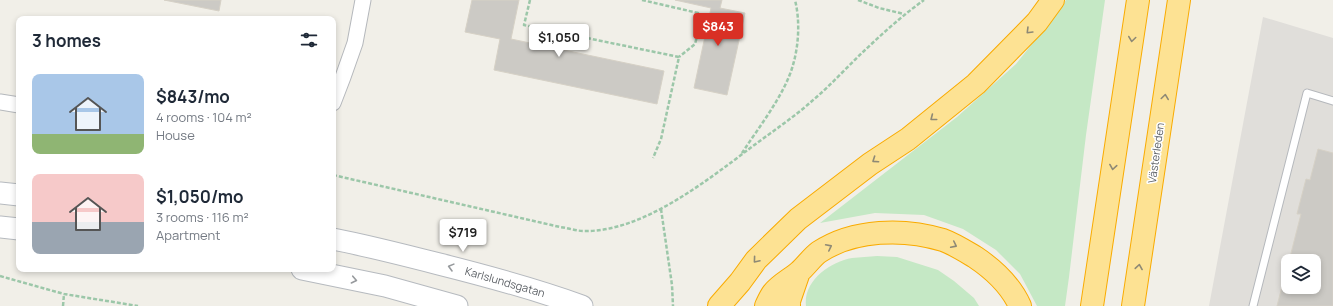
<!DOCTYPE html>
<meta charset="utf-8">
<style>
body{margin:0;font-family:Manrope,sans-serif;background:#f2f2f3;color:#1f2937;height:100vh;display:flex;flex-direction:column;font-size:15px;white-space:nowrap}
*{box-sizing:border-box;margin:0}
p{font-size:13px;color:#747a83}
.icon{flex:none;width:22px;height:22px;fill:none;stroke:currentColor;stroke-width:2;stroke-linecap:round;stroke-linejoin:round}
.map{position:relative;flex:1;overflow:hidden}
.side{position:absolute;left:16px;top:16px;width:320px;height:256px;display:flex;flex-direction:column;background:#fff;border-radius:8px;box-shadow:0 2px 6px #0003}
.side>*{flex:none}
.tools{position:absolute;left:1281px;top:254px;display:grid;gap:8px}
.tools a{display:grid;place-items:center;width:40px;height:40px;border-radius:8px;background:#fff;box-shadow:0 2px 6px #0003;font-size:20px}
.price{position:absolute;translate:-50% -34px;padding:0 9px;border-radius:4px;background:#fff;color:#222;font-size:13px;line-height:26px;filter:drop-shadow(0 1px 2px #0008)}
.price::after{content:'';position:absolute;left:50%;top:24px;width:12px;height:9px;margin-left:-6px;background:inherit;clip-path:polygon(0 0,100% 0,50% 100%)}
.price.active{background:#d93025;color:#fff}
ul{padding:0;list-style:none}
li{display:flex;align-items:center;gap:12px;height:100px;padding:0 16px}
li span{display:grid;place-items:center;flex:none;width:112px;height:80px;border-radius:8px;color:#555}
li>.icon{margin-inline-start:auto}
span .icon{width:48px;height:48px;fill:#fffc;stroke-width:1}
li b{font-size:17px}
h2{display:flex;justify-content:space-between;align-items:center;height:48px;padding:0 16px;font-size:17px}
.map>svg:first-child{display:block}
.industrial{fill:#e0deda;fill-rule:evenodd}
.green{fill:#c5e8c5}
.building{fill:#cccac5;stroke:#d6d1c6}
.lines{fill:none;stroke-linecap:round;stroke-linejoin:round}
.service-casing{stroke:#b5b8bc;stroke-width:9}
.minor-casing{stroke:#b5b8bc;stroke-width:17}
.secondary-casing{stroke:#b6babf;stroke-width:23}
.motorway-casing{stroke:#f9ab00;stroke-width:24}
.path{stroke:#9cc7a9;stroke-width:2.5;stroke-dasharray:4 2;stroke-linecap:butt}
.service{stroke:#fff;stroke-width:7}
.minor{stroke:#fff;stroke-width:15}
.secondary{stroke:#fff;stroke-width:21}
.motorway{stroke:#fde293;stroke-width:22}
.oneway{stroke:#8e8975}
.oneway2{stroke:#979a9d}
.labels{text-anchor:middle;stroke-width:3;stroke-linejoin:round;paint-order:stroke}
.street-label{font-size:11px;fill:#5f6368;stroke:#fff}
</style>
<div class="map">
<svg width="1333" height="306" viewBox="0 0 1333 306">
<rect width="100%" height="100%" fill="#f1efe8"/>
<path class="industrial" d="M1263,17L1333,38V306H1209ZM1288,261H1314V287H1288Z"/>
<path class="green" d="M1066,0H1105L1086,135L1069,277L1065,306H1037L1020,274L996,250L963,229L924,215L875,213L820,223L957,117L1016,64L1060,9Z
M877,256L897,257L938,270L954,281L974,298L979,306H806C803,281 830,262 852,258C860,257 869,257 877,256Z"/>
<path class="building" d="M164,0H221L219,11Z
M472,0H519L511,39L664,71L657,104L494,70L500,39L465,32Z
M675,0H722L720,8L745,13L727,95L694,88L711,8Z
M1318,149L1333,153V306H1277L1288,263V287H1314V261H1289L1301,214H1297L1306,179L1310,180Z"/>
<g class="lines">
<g class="service-casing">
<path id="service" d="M1253,306L1307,93L1333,101"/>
</g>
<g class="minor-casing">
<path id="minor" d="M0,102L19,105
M333,103L343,77L355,43L363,0"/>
</g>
<g class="secondary-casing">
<path id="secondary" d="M0,193L19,195
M0,227L19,229
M333,239C369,246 404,255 439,264C487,276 535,289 582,306
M302,269L385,286L457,306"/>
</g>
<g class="motorway-casing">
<path id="motorway" d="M719,306L740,282L756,260L798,219L870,164L908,139L976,84L1037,22L1053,0
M766,306C768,302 770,297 773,293C780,284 791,279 799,272C806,266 812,257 819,252C854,229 904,228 943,240C954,244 965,251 975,257C993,269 1011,286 1020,306
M789,306V301L799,272
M1092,306L1138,0
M1133,306L1179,0"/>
</g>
<path class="path" d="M530,0L524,25L679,57L661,139L653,158
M642,0L698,13L700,25L695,44L679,57
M858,0L879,8L904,14
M742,153C759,127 785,94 793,65C799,44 800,20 795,0
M333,175L560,227C568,228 576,231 584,231C642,232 705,182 749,149C770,133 793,118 812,101C830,86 847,67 864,51C883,33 903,15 924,0
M661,209L672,285L673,306
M0,276L64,294L138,306
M63,306L64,294"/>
<use href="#service" class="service"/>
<use href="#minor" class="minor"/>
<use href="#secondary" class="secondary"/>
<use href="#motorway" class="motorway"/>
</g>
<defs><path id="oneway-chevron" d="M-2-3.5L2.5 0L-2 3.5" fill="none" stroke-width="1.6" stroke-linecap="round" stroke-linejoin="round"/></defs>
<g class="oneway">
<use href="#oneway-chevron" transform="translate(1029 31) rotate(135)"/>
<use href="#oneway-chevron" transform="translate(1132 39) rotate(98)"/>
<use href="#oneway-chevron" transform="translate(1165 97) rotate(-82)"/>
<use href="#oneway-chevron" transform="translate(933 118) rotate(142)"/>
<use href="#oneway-chevron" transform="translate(875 160) rotate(146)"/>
<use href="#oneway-chevron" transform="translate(1113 167) rotate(99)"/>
<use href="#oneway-chevron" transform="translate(954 245) rotate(26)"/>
<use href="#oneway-chevron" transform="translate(829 247) rotate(-27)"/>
<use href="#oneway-chevron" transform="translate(756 260) rotate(130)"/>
<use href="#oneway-chevron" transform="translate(1139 267) rotate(-81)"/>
</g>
<g class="oneway2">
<use href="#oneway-chevron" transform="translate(451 267) rotate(-165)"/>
<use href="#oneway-chevron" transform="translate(354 280) rotate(12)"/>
</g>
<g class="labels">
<g class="street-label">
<text transform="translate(1156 153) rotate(-82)" y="4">Västerleden</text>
<text transform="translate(505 282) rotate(16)" y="4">Karlslundsgatan</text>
</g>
</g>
</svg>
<div class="tools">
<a><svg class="icon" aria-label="layers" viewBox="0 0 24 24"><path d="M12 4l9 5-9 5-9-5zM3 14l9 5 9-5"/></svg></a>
</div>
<b class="price active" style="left:718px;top:47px">$843</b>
<b class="price" style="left:559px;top:58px">$1,050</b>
<b class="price" style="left:463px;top:253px">$719</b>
<section class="side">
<h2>3 homes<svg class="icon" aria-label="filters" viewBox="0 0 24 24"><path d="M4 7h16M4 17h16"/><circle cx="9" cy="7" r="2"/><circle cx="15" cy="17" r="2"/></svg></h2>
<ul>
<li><span style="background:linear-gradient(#a9c7e8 75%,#8fb573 0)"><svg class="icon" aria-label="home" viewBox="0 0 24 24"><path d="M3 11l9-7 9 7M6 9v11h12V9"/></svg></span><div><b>$843/mo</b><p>4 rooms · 104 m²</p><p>House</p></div></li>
<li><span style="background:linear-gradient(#f6c9c9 60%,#9aa5b1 0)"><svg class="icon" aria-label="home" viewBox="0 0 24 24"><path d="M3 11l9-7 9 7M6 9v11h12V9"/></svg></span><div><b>$1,050/mo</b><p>3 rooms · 116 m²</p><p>Apartment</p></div></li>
</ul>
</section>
</div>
